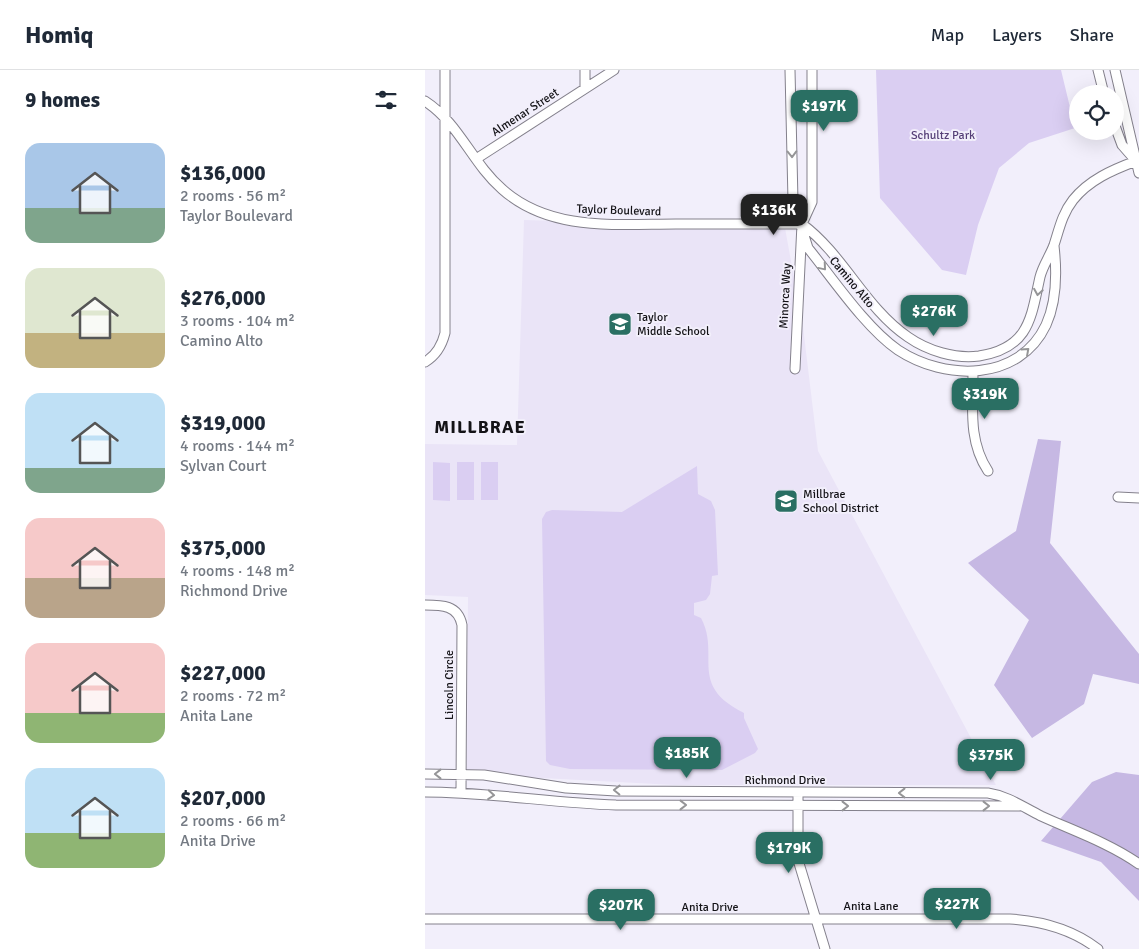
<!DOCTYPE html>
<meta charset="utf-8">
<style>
body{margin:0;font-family:Signika,sans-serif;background:#f6f6f7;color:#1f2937;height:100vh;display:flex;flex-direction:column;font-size:19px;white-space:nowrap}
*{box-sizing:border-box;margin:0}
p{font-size:16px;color:#747a83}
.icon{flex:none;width:28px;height:28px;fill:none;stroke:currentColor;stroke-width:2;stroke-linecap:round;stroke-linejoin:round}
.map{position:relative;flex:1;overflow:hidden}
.drawer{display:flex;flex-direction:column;background:#fff;width:425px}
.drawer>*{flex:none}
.buttons{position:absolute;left:644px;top:15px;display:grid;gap:10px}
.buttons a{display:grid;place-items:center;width:55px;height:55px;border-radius:50%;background:#fff;box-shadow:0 5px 20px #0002;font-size:25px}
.price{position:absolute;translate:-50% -42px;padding:0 11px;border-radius:10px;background:#2a6f63;color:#fff;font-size:16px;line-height:32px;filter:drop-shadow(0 1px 2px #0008)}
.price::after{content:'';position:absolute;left:50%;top:30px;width:15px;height:11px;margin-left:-8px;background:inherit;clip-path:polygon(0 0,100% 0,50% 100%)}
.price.active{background:#222;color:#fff}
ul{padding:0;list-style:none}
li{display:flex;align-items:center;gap:15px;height:125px;padding:0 25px}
li span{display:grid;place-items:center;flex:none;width:140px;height:100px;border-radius:15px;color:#555}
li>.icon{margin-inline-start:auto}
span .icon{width:60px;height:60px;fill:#fffc;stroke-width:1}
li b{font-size:21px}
h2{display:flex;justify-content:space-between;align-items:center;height:60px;padding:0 25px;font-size:21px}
header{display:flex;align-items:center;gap:30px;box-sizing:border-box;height:70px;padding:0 25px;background:#fff;border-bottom:1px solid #e0e1e3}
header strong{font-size:24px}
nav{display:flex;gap:28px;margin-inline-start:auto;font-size:18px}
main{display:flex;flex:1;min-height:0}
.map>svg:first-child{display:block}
.built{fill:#eae4f7}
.green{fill:#dacef2}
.forest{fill:#c6b8e3}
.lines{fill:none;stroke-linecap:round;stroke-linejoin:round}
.minor-casing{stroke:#84818c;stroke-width:11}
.minor{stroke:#fff;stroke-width:9}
.oneway{stroke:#959597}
.labels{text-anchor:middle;stroke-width:4;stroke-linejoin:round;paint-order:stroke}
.street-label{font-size:12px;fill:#141317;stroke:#f2effb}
.park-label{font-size:12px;fill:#553f77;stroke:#f2effb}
.poi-label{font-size:12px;fill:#141317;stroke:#f2effb;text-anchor:start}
.district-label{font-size:18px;font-weight:bold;letter-spacing:1px;fill:#141317;stroke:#f2effb}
</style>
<header>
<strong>Homiq</strong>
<nav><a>Map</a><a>Layers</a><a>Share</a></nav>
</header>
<main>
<section class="drawer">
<h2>9 homes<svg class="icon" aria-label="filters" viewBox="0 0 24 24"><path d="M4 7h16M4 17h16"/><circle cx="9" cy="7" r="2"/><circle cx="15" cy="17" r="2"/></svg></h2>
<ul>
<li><span style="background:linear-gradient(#a9c7e8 65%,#7fa58c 0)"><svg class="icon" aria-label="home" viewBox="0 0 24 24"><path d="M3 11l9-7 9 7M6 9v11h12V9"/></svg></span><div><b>$136,000</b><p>2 rooms · 56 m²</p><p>Taylor Boulevard</p></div></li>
<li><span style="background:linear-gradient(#dfe7d0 65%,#c2b280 0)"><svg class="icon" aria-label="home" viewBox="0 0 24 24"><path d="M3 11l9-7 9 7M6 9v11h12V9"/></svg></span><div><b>$276,000</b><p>3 rooms · 104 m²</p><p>Camino Alto</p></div></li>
<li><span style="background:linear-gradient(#bfe0f5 75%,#7fa58c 0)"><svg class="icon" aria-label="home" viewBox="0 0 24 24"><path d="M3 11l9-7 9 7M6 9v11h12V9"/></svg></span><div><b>$319,000</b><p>4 rooms · 144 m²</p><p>Sylvan Court</p></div></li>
<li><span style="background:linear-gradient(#f6c9c9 60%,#b9a48a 0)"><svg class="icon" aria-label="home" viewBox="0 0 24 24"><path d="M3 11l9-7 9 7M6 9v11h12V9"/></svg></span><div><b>$375,000</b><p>4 rooms · 148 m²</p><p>Richmond Drive</p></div></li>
<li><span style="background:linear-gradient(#f6c9c9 70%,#8fb573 0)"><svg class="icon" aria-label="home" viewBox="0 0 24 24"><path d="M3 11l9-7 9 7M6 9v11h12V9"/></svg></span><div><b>$227,000</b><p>2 rooms · 72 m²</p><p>Anita Lane</p></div></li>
<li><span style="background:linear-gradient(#bfe0f5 65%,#8fb573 0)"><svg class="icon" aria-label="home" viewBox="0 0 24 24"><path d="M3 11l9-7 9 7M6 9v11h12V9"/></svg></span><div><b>$207,000</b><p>2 rooms · 66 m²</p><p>Anita Drive</p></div></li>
</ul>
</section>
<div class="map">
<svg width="714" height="879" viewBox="0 0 714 879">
<rect width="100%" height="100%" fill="#f2effb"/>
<path class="built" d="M99,150L360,158L378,257L393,381L571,715H250L42,704L43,527L0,525V374L92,375Z"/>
<path class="green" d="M451,0H636L650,58L604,73L574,98L553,155L541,205L517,200L455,128Z
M8,392L25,393V431L8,430Z
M32,392H49V430H32Z
M56,392H73V430H56Z
M272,396L273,424L286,431L290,440L293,505L287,506L285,524L281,530L269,533V545L276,548C296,585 262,615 319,643V648L333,679L330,683L297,700H291L145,699L125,695L121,691L117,449L121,442L127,440L197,442Z"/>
<path class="forest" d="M613,369L636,371L625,473L714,584V614L668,604L659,634L607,668L569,615L604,550L543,493L591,461Z
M691,702L714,705V831L676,792L616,771L667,712Z"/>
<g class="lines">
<g class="minor-casing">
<path id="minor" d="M365,0L368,131L383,178C408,209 441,258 473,280C520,311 594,312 621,255C632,231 632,202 629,176
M673,0L679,24
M690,0L714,103
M160,17V0
M0,31C34,53 47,93 77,119C125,162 192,154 251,154C293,154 335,154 377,154
M690,56L697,75L711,91
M51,89L189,0
M377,154C419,185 440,238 483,267C503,281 530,289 554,286C605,278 606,247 615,207C618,195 625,186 629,175C634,160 637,144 648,130C664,110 687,100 711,91
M0,292C12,285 17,275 20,263V0
M370,299L377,154L387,132V0
M548,302C548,337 543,371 563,401
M693,427L714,428
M0,535C17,535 33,535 37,555L36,722
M0,704L59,705L141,718L191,721L563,723C583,726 598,737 616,746C649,761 684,773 714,794
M0,722C64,722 127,733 191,735L594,736
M373,722V790L400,879
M0,849H585C618,851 647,859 673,879"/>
</g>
<use href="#minor" class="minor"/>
</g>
<defs><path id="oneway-chevron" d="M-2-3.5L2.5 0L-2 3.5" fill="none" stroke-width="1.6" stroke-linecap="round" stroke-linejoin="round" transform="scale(1.25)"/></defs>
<g class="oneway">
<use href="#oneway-chevron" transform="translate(367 84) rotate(89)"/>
<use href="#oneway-chevron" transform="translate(398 197) rotate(50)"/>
<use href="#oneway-chevron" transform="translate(613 222) rotate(99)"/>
<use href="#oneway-chevron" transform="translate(601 281) rotate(-42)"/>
<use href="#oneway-chevron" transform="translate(13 704) rotate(-180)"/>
<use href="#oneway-chevron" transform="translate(192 720) rotate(-179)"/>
<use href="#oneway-chevron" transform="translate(477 723) rotate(-180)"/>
<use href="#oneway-chevron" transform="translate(66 725) rotate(5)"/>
<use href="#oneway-chevron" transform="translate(258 735)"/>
<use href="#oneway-chevron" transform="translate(420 736)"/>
<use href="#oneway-chevron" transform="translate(561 736)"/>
</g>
<defs>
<g id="school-square" transform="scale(1.25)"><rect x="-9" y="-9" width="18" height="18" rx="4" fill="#2a6f63" stroke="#f2effb"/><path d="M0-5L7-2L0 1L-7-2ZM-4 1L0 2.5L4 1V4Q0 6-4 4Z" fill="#fff"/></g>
</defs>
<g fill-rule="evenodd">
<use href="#school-square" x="195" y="254"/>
<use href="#school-square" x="361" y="431"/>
</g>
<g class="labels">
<g class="street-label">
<text transform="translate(100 42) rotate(-33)" y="4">Almenar Street</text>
<text transform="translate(194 140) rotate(2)" y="4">Taylor Boulevard</text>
<text transform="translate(427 212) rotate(50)" y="4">Camino Alto</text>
<text transform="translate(360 226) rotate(-87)" y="4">Minorca Way</text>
<text transform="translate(24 615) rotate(-90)" y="4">Lincoln Circle</text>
<text x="360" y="714">Richmond Drive</text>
<text x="446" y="840">Anita Lane</text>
<text x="285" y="841">Anita Drive</text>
</g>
<g class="park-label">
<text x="518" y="69">Schultz Park</text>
</g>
<g class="poi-label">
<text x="212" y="251">Taylor<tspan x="212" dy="14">Middle School</tspan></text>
<text x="378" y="428">Millbrae<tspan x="378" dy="14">School District</tspan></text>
</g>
<g class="district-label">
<text x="55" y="363">MILLBRAE</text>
</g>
</g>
</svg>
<div class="buttons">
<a><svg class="icon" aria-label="locate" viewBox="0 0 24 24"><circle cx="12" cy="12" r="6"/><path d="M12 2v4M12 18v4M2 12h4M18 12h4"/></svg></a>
</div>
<b class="price" style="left:399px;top:62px">$197K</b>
<b class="price active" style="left:349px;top:166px">$136K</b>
<b class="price" style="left:509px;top:267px">$276K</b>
<b class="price" style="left:560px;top:350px">$319K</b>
<b class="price" style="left:262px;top:709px">$185K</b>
<b class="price" style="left:566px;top:711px">$375K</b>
<b class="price" style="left:364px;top:804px">$179K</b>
<b class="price" style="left:532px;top:860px">$227K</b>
<b class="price" style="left:196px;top:861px">$207K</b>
</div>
</main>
